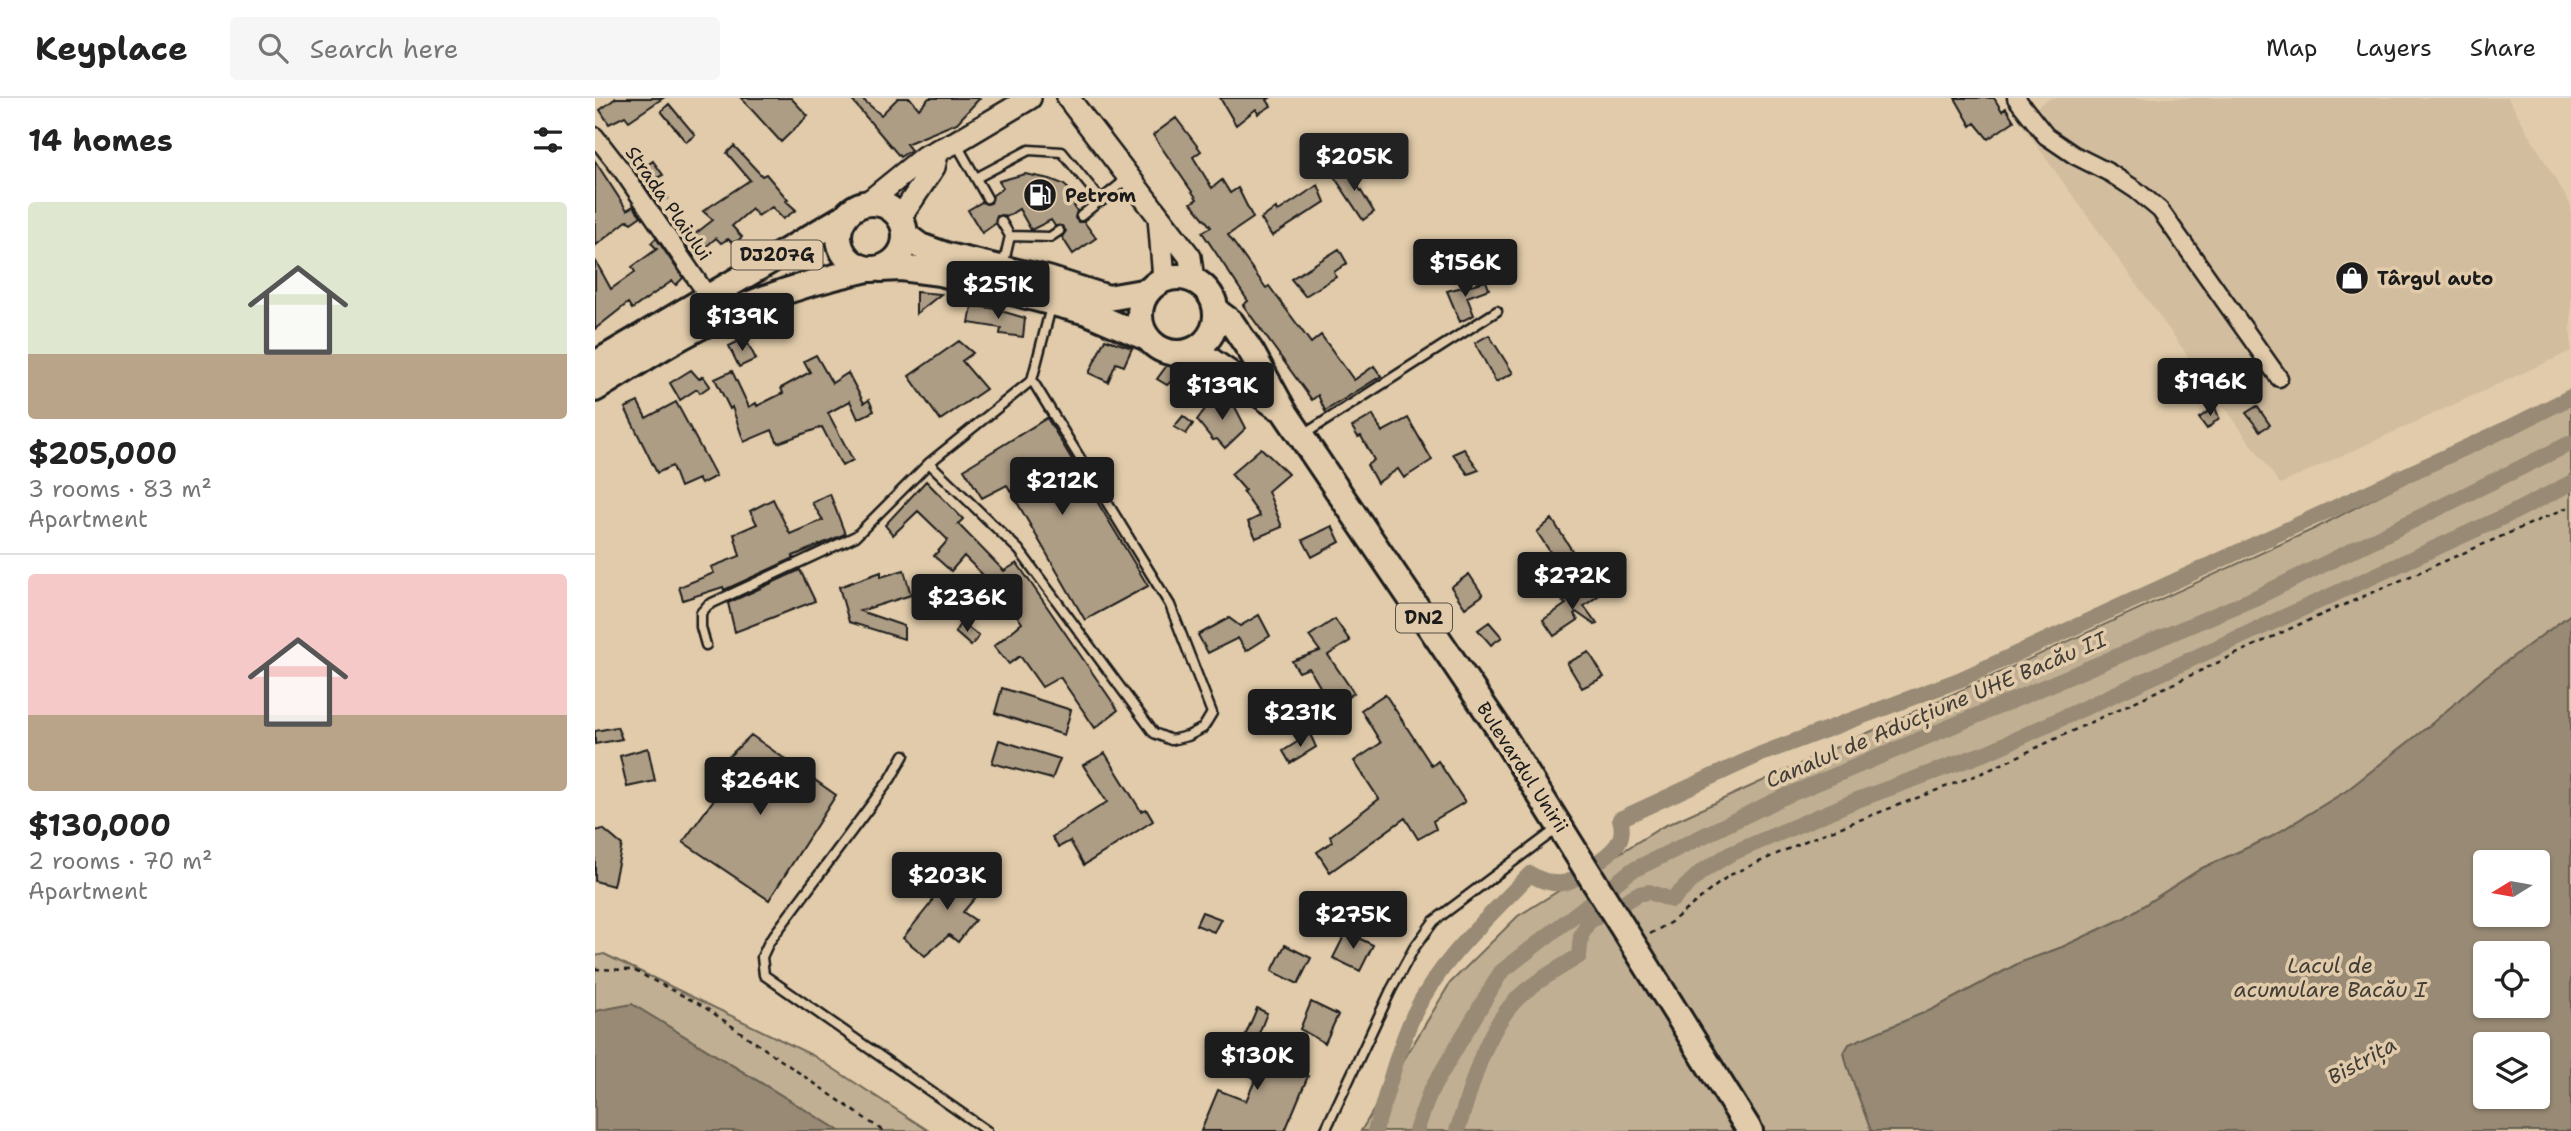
<!DOCTYPE html>
<meta charset="utf-8">
<style>
body{margin:0;font-family:"Shantell Sans",sans-serif;background:#f6f6f6;color:#222;height:100vh;display:flex;flex-direction:column;font-size:26px;white-space:nowrap}
*{box-sizing:border-box;margin:0}
p{font-size:23px;color:#767676}
.icon{flex:none;width:38px;height:38px;fill:none;stroke:currentColor;stroke-width:2;stroke-linecap:round;stroke-linejoin:round}
.map{position:relative;flex:1;overflow:hidden}
.details{display:flex;flex-direction:column;background:#fff;width:595px}
.details>*{flex:none}
.needle{width:46px;rotate:259deg}
.fabs{position:absolute;left:1878px;top:752px;display:grid;gap:14px}
.fabs a{display:grid;place-items:center;width:77px;height:77px;border-radius:7px;background:#fff;box-shadow:0 2px 5px #0004;font-size:35px}
.price{position:absolute;translate:-50% -60px;padding:0 16px;border-radius:7px;background:#1c1c1c;color:#fff;font-size:23px;line-height:46px;filter:drop-shadow(0 2px 4px #0008)}
.price::after{content:'';position:absolute;left:50%;top:42px;width:21px;height:16px;margin-left:-10px;background:inherit;clip-path:polygon(0 0,100% 0,50% 100%)}
.price.selected{background:#222;color:#fff}
ul{padding:0;list-style:none}
li{display:grid;align-content:center;gap:14px;height:371px;padding:0 28px}
li+li{border-top:2px solid #e0e0e0}
li span{display:grid;place-items:center;height:217px;border-radius:7px;color:#555}
li>.icon{margin-inline-start:auto}
span .icon{width:126px;height:126px;fill:#fffc;stroke-width:1}
li b{font-size:30px}
h2{display:flex;justify-content:space-between;align-items:center;height:84px;padding:0 28px;font-size:30px}
header{display:flex;align-items:center;gap:42px;box-sizing:border-box;height:98px;padding:0 35px;background:#fff;border-bottom:2px solid #e0e0e0}
header strong{font-size:33px}
nav{display:flex;gap:38px;margin-inline-start:auto;font-size:24px}
.search{width:490px;height:63px;background:#f6f6f6;display:flex;align-items:center;gap:18px;box-sizing:border-box;padding:0 24px;border-radius:7px;color:#767676;font-size:26px}
main{display:flex;flex:1;min-height:0}
.map>svg:first-child{display:block}
.built{fill:#d2bd9f}
.green{fill:#c0af92;stroke:#6e6657;stroke-width:2;fill-rule:evenodd}
.water{fill:#988a75;stroke:#665e51;stroke-width:2;fill-rule:evenodd}
.lines{fill:none;stroke-linecap:round;stroke-linejoin:round}
.canal{stroke:#988a75;stroke-width:16}
.building{fill:#ae9d85;stroke:#1c1c1c;stroke-width:2}
.service-casing{stroke:#1c1c1c;stroke-width:13}
.minor-casing{stroke:#1c1c1c;stroke-width:21}
.secondary-casing{stroke:#1c1c1c;stroke-width:26}
.primary-casing{stroke:#1c1c1c;stroke-width:30}
.path{stroke:#1c1c1c;stroke-width:2.5;stroke-dasharray:5 5;stroke-linecap:butt}
.service{stroke:#e1cbaa;stroke-width:8}
.minor{stroke:#e1cbaa;stroke-width:16}
.secondary{stroke:#e1cbaa;stroke-width:21}
.primary{stroke:#e1cbaa;stroke-width:24}
.labels{text-anchor:middle;stroke-width:7;stroke-linejoin:round;paint-order:stroke}
.shield{fill:#e1cbaa;stroke:#575047;stroke-width:2}
.shield-label{font-size:18px;font-weight:bold;fill:#1c1c1c}
.poi-label{font-size:19px;font-weight:bold;fill:#1c1c1c;stroke:#e1cbaa;text-anchor:start}
.street-label{font-size:19px;fill:#1c1c1c;stroke:#e1cbaa}
.water-label{font-size:21px;font-style:italic;fill:#413d37;stroke:#e1cbaa}
</style>
<header>
<strong>Keyplace</strong>
<div class="search"><svg class="icon" aria-label="search" viewBox="0 0 24 24"><circle cx="10" cy="10" r="6"/><path d="M15 15l6 6"/></svg>Search here</div>
<nav><a>Map</a><a>Layers</a><a>Share</a></nav>
</header>
<main>
<section class="details">
<h2>14 homes<svg class="icon" aria-label="filters" viewBox="0 0 24 24"><path d="M4 7h16M4 17h16"/><circle cx="9" cy="7" r="2"/><circle cx="15" cy="17" r="2"/></svg></h2>
<ul>
<li><span style="background:linear-gradient(#dfe7d0 70%,#b9a48a 0)"><svg class="icon" aria-label="home" viewBox="0 0 24 24"><path d="M3 11l9-7 9 7M6 9v11h12V9"/></svg></span><div><b>$205,000</b><p>3 rooms · 83 m²</p><p>Apartment</p></div></li>
<li><span style="background:linear-gradient(#f6c9c9 65%,#b9a48a 0)"><svg class="icon" aria-label="home" viewBox="0 0 24 24"><path d="M3 11l9-7 9 7M6 9v11h12V9"/></svg></span><div><b>$130,000</b><p>2 rooms · 70 m²</p><p>Apartment</p></div></li>
</ul>
</section>
<div class="map">
<svg width="1976" height="1033" viewBox="0 0 1976 1033">
<rect width="100%" height="100%" fill="#e1cbaa"/>
<filter id="ink" filterUnits="userSpaceOnUse"><feTurbulence type="fractalNoise" baseFrequency=".0143" numOctaves="2"/><feDisplacementMap in="SourceGraphic" scale="14" xChannelSelector="R" yChannelSelector="G"/><feConvolveMatrix kernelMatrix="1 2 1 2 8 2 1 2 1" color-interpolation-filters="sRGB"/></filter>
<g filter="url(#ink)">
<path class="built" d="M1456,0H1913L1976,108V253L1685,386L1422,20Z"/>
<path class="green" d="M1976,298V1033H766L855,885L923,818L1067,729L1721,430ZM1890,765H1942V817H1890ZM1890,856H1942V908H1890ZM1890,947H1942V999H1890Z
M9,856L219,958L334,1033H0V858Z"/>
<path class="water" d="M1976,516V1033H1276L1252,967L1249,955L1254,946L1338,911L1424,865L1467,849L1529,820L1607,770L1676,739L1751,693L1835,627L1890,579ZM1890,765H1942V817H1890ZM1890,856H1942V908H1890ZM1890,947H1942V999H1890Z
M37,906L245,1033H0V913Z"/>
<g class="lines">
<path class="canal" d="M780,1033C792,995 802,953 819,916C846,861 894,819 935,776C947,783 959,788 972,784C981,782 989,774 996,769C1013,757 1033,745 1025,721L1166,656L1364,582L1920,327L1976,299
M821,1033L835,994L906,874L1036,773L1184,701L1660,500L1976,345
M862,1033C877,989 887,940 918,905C936,885 962,872 984,858L986,838L993,824L1043,796L1054,794L1077,802L1106,774L1135,756L1262,702L1393,654L1917,415L1976,385"/>
</g>
<path class="building" d="M21,0H68L34,23L30,18L14,26L5,12Z
M146,0H196L213,18L186,44Z
M255,0H266L286,17L303,0H315L324,11L334,0H385L362,25L311,46L316,52L305,59Z
M625,0H675L672,2L676,8L663,16L661,11L641,27Z
M1360,0H1399L1407,13L1411,10L1419,23L1393,41L1380,25L1376,28Z
M74,6L100,37L91,44L66,13Z
M581,20L606,53L598,59L617,90L627,82L635,95L643,90L658,120L633,137L671,190L674,188L716,245L726,237L759,282L779,268L786,278L730,313L723,297L717,302L648,207L653,203L607,134L616,129L596,105L602,101L558,37Z
M139,48L167,78L171,76L193,102L191,103L201,112L188,121L177,109L163,118L157,111L137,128L147,139L139,146L133,141L126,145L121,140L99,159L76,126L82,120L100,136L118,122L108,113L155,82L132,55Z
M0,63L32,112L38,108L46,118L36,125L33,122L0,148Z
M58,63L68,77L62,80L73,100L62,105L41,75Z
M751,69L779,114L768,122L738,77Z
M430,76L455,81L468,86L489,104L479,108L482,113L480,120L483,124H489L501,140L478,156L467,139L471,133L467,128H460L456,122L436,132L424,111L411,119L407,117L402,118L400,126L387,135L373,112L387,104L391,106L396,105L398,97L408,90L404,83Z
M723,87L730,104L677,138L666,121L681,110L682,114Z
M61,140L88,180L81,187L77,183L37,211L33,205L0,231V162L16,191L40,174L37,169L62,151L56,145Z
M744,151L752,165L739,174L741,179L710,198L696,181Z
M891,183L894,191L872,199L879,217L865,224L852,193Z
M321,194L346,196L321,216Z
M377,208L396,210L430,220L428,239L405,236L406,230L374,225Z
M894,237L918,275L901,284L880,245Z
M150,240L161,261L144,269L134,248Z
M510,241L537,250L529,268L521,265L513,284L494,275Z
M364,243L378,255L367,263L391,291L345,322L314,278Z
M221,257L237,285L253,275L269,305L274,302L279,313L263,321L255,303L233,315L258,362L247,368L227,329L183,345L177,332L149,344L137,309L135,311L120,281L137,273L154,309L161,305L162,308L188,295L186,290L215,274L209,263Z
M573,266L584,276L572,287L562,281Z
M96,272L104,281L108,278L115,288L105,295L102,291L85,302L75,285Z
M623,299L639,307L651,330L630,350L622,341L618,342L602,322L616,303L618,305Z
M43,304L51,320L81,304L121,378L106,386L103,381L85,389L77,368L62,375L30,310Z
M1662,308L1675,327L1665,333L1651,315Z
M1620,309L1624,320L1612,331L1604,320Z
M778,317L787,334L813,320L837,362L809,380L803,371L782,385L772,367L779,362L766,338L763,339L757,329Z
M588,318L598,326L591,336L579,329Z
M452,320L553,488L490,522L412,387L387,400L369,371Z
M666,350L693,376L673,393L687,429L661,440L653,424L665,418L648,394L650,392L636,376Z
M869,351L884,372L873,376L858,356Z
M331,383L368,421L363,426L409,473L422,465L523,612L500,630L465,579L447,589L425,558L414,566L399,548L427,525L406,495L369,458L356,473L339,458L353,442L323,413L298,437L290,427Z
M235,396L250,436L198,458L199,460L129,492L128,489L88,502L84,489L119,475L116,469L145,458L139,436L162,426L155,413L178,401L195,436L228,422L217,405Z
M957,421L983,462L967,472L942,434Z
M737,428L745,444L717,459L708,442Z
M205,472L220,503L140,534L133,505Z
M309,472L316,497L265,513L309,528V541L254,524L244,489L286,474V479Z
M874,476L888,497L870,510L856,489Z
M1001,486L1007,495L989,508L1002,526L1000,527L981,514L979,516L983,522L959,538L948,522L971,506L968,504L983,499Z
M664,517L675,538L651,553L643,540L613,555L603,537L634,520L645,528Z
M740,521L755,543L733,557L759,595L701,633L684,608L701,596L709,609L731,599L714,570L704,574L697,563L725,553L714,538Z
M366,524L384,538L376,548L360,534Z
M894,524L907,539L896,547L883,532Z
M994,554L1009,579L987,590L972,565Z
M407,590L476,612L469,637L400,615Z
M790,596L837,668L843,663L870,704L838,723L841,731L823,741L810,720L735,774L722,754L737,744L735,738L784,701L759,663L786,645L766,612Z
M22,629L27,641L0,646V633Z
M715,636L721,649L695,665L688,653Z
M156,637L241,697L174,802L88,744L138,675L125,667Z
M404,642L465,661L457,681L397,665Z
M53,650L60,683L32,689L25,658Z
M510,655L546,713L551,711L558,723L489,767L475,743L464,749L457,739L512,704L488,667Z
M8,731L27,747L18,788L0,783V733Z
M371,769L393,785L368,814L380,822L363,844L354,837L330,858L308,840L336,805L345,782Z
M607,814L626,821L619,834L601,827Z
M751,834L778,847L765,873L738,860Z
M690,847L716,860L703,886L677,873Z
M716,904L743,917L730,945L705,931Z
M662,910L672,915L656,956L713,978L690,1033H606L623,992L651,1003L661,980L636,971Z"/>
<g class="lines">
<g class="service-casing">
<path id="service" d="M361,45L392,100
M381,80L434,52L467,54L507,103
M486,118L534,79
M406,123L415,138L408,168
M415,138L455,139L464,133
M708,337L902,213
M334,365L424,452L559,635L576,642L593,638L608,630L617,615L575,507L437,282
M111,547L106,529V515L113,507L261,438L334,365L437,282L456,209
M309,657L296,680L174,844L167,859L169,877L392,1033
M730,1033L796,892L819,850L839,823L963,730"/>
</g>
<g class="minor-casing">
<path id="minor" d="M1421,0L1451,38L1479,57L1515,75L1541,92L1565,112L1684,280
M0,38L28,74L113,198"/>
</g>
<g class="secondary-casing">
<path id="secondary" d="M473,0L595,159L598,182
M271,106L329,59L361,44L435,0
M564,119L569,181
M305,120L339,69L343,52"/>
</g>
<g class="primary-casing">
<path id="primary" d="M244 138a33 33 0 1 1 66 0a33 33 0 1 1-66 0Z
M310,137L325,148L353,158L453,181L513,200L553,193
M285,171L306,170L345,175L492,214L552,240
M545 217a38 38 0 1 1 76 0a38 38 0 1 1-76 0Z
M621,213L636,224L657,255L689,313L900,625L1155,1033
M591,255L613,261L683,309
M0,266L251,118
M0,291C41,266 81,239 125,219C172,197 222,182 273,171"/>
</g>
<path class="path" d="M1055,836L1076,824L1133,778L1215,741L1392,673L1703,527L1976,408
M0,871L38,872L108,908L288,1033"/>
<use href="#service" class="service"/>
<use href="#minor" class="minor"/>
<use href="#secondary" class="secondary"/>
<use href="#primary" class="primary"/>
</g>
</g>
<defs>
<g id="fuel-disc" transform="scale(1.75)"><circle r="9.5" fill="#1c1c1c" stroke="#e1cbaa"/><path d="M-5.5-6h7V0h2V4h1.3V-2.5L3-4.5l.8-.8L6-3V5H2.5V1h-1V6h-7ZM-4.2-4.7v3.2H.2V-4.7Z" fill="#fff"/></g>
<g id="shop-disc" transform="scale(1.75)"><circle r="9.5" fill="#1c1c1c" stroke="#e1cbaa"/><path d="M-5-2.5h2.3a2.7 3.5 0 0 1 5.4 0H5L5.5 6h-11ZM-1.5-2.5h3a1.5 2.3 0 0 0-3 0Z" fill="#fff"/></g>
</defs>
<g fill-rule="evenodd">
<use href="#fuel-disc" x="445" y="97"/>
<use href="#shop-disc" x="1757" y="180"/>
</g>
<g class="labels">
<g class="shield">
<rect x="136.5" y="142.5" width="91" height="29" rx="5"/>
<rect x="801" y="505.5" width="56" height="29" rx="5"/>
</g>
<g class="shield-label">
<text x="182" y="163">DJ207G</text>
<text x="829" y="526">DN2</text>
</g>
<g class="poi-label">
<text x="470" y="104">Petrom</text>
<text x="1782" y="187">Târgul auto</text>
</g>
<g class="street-label">
<text transform="translate(74 105) rotate(55)" y="7">Strada Plaiului</text>
<text transform="translate(928 669) rotate(57)" y="7">Bulevardul Unirii</text>
</g>
<g class="water-label">
<text transform="translate(1341 612) rotate(-23)" y="7">Canalul de Aducțiune UHE Bacău II</text>
<text x="1735" y="875">Lacul de<tspan x="1735" dy="24">acumulare Bacău I</tspan></text>
<text transform="translate(1767 963) rotate(-29)" y="7">Bistrița</text>
</g>
</g>
</svg>
<div class="fabs">
<a><svg class="needle" viewBox="-14 -14 28 28"><path d="M0-13l5 13h-10z" fill="#e53935"/><path d="M0 13l5-13h-10z" fill="#767676"/></svg></a>
<a><svg class="icon" aria-label="locate" viewBox="0 0 24 24"><circle cx="12" cy="12" r="6"/><path d="M12 2v4M12 18v4M2 12h4M18 12h4"/></svg></a>
<a><svg class="icon" aria-label="layers" viewBox="0 0 24 24"><path d="M12 4l9 5-9 5-9-5zM3 14l9 5 9-5"/></svg></a>
</div>
<b class="price selected" style="left:759px;top:95px">$205K</b>
<b class="price" style="left:870px;top:201px">$156K</b>
<b class="price" style="left:403px;top:223px">$251K</b>
<b class="price" style="left:147px;top:255px">$139K</b>
<b class="price" style="left:1615px;top:320px">$196K</b>
<b class="price" style="left:627px;top:324px">$139K</b>
<b class="price" style="left:467px;top:419px">$212K</b>
<b class="price" style="left:977px;top:514px">$272K</b>
<b class="price" style="left:372px;top:536px">$236K</b>
<b class="price" style="left:705px;top:651px">$231K</b>
<b class="price" style="left:165px;top:719px">$264K</b>
<b class="price" style="left:352px;top:814px">$203K</b>
<b class="price" style="left:758px;top:853px">$275K</b>
<b class="price" style="left:662px;top:994px">$130K</b>
</div>
</main>
